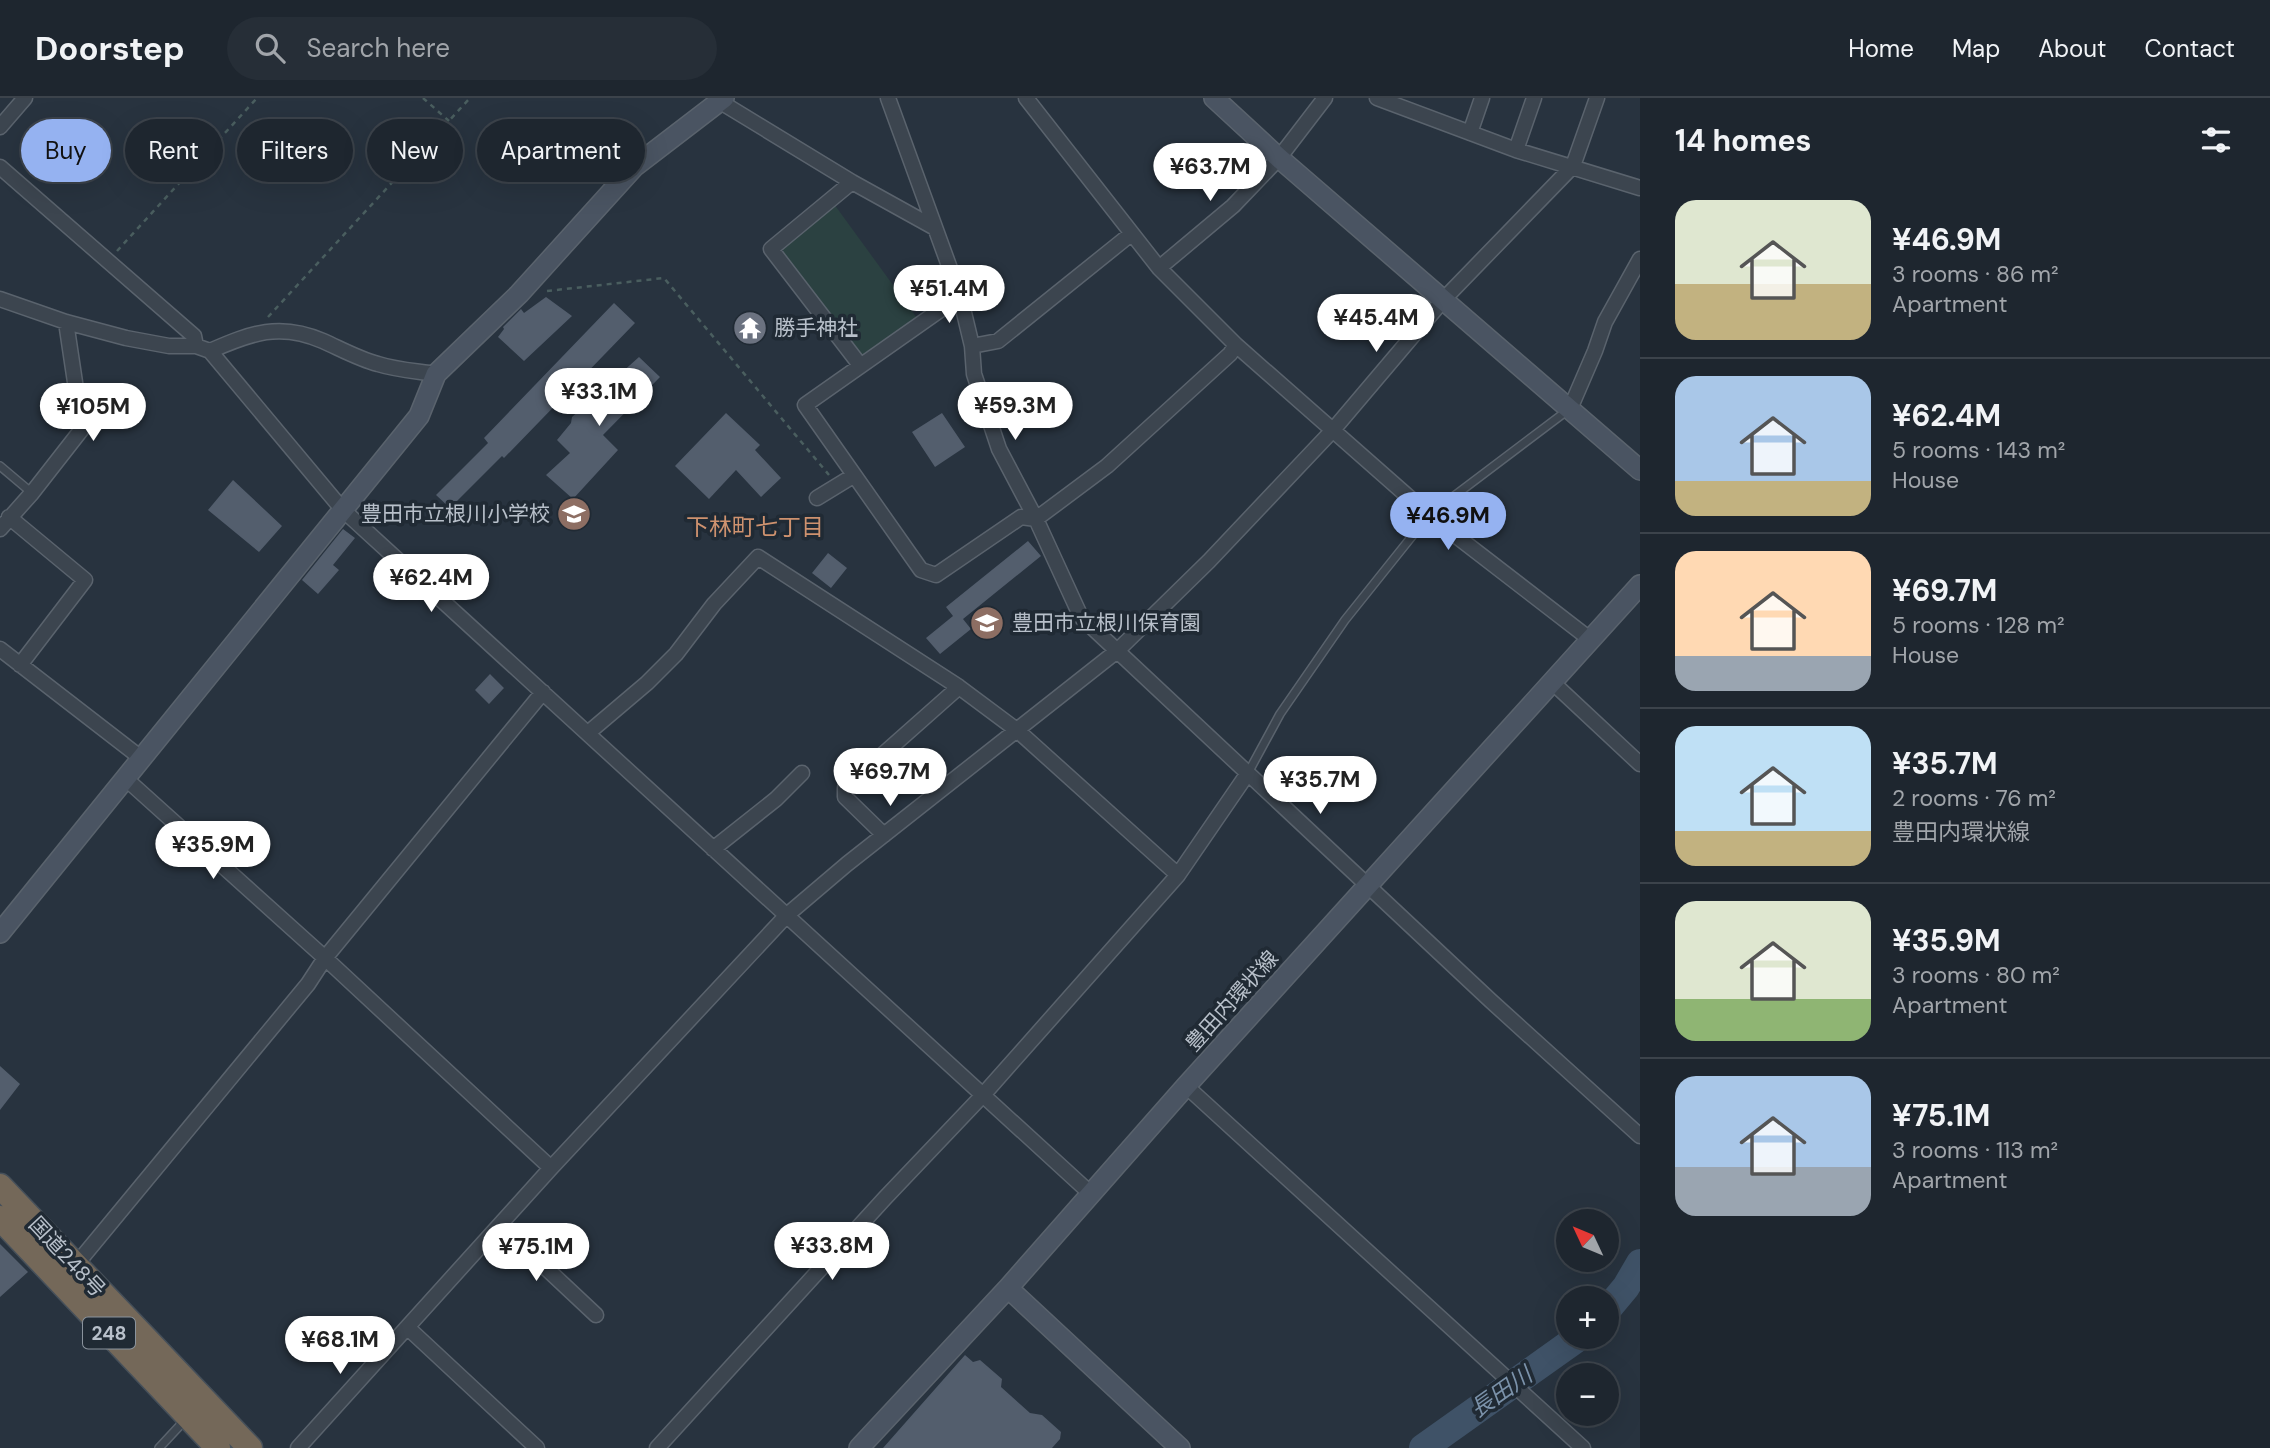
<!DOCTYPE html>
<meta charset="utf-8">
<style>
body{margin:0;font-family:"DM Sans","Noto Sans JP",sans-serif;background:#262e37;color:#f1f3f6;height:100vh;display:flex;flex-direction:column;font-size:26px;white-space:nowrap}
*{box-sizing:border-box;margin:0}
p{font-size:23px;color:#a1a5aa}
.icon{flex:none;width:38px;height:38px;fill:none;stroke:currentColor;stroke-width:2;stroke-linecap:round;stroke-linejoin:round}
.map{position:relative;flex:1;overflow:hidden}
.sheet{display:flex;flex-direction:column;background:#1e262f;width:630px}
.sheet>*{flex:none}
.hud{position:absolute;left:21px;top:21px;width:665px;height:63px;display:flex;gap:14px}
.needle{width:46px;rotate:314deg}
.buttons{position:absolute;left:1556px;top:1111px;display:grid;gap:14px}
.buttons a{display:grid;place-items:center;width:63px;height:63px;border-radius:50%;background:#1e262f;box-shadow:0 7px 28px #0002,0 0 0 2px #3c434b;font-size:35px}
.price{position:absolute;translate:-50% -60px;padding:0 16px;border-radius:24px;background:#fff;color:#222;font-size:23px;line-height:46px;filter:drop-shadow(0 2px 4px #0008)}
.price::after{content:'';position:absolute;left:50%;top:42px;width:21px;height:16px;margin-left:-10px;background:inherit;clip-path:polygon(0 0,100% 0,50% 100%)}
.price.on{background:#95b2f1;color:#111}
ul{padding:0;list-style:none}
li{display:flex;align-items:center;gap:21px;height:175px;padding:0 35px}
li+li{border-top:2px solid #3c434b}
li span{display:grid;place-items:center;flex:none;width:196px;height:140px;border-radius:21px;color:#555}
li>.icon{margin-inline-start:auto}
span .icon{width:84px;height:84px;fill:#fffc;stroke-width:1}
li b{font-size:30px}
h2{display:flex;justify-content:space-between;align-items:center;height:84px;padding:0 35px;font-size:30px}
.pill{padding:0 24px;border-radius:32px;background:#1e262f;box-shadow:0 7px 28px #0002,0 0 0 2px #3c434b;font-size:24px;line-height:63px}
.pill.on{background:#95b2f1;color:#111}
header{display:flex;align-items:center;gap:42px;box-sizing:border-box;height:98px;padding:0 35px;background:#1e262f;border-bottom:2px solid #3c434b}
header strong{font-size:33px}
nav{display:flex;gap:38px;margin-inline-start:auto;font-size:24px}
.search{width:490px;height:63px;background:#262e37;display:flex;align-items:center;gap:18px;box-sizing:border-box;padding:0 24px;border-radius:38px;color:#a1a5aa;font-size:26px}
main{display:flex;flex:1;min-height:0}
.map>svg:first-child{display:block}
.green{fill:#2b4141}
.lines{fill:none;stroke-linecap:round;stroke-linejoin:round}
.river{stroke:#3f5267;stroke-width:28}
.building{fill:#535e6d}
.lane-casing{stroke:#5a636d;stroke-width:10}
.street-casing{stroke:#5a636d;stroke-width:17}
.secondary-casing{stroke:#5a636d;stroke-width:22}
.highway-casing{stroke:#46505a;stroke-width:27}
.path{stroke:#4a5e5f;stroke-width:2.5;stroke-dasharray:5 5;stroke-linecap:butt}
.lane{stroke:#3c454f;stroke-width:7}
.street{stroke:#3c454f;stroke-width:14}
.secondary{stroke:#4a5462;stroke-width:19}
.highway{stroke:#746859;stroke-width:24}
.labels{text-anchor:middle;stroke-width:7;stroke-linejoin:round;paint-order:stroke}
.shield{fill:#202a34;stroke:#8a939d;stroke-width:2}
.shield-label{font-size:19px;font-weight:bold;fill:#b8c0ca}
.poi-label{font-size:21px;fill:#b8c0ca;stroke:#202a34;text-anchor:start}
.street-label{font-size:21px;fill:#b8c0ca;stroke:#202a34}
.neighbourhood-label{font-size:23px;fill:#ce926f;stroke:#202a34}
.water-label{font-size:23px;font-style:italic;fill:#7b92aa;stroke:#202a34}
</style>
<header>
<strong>Doorstep</strong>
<div class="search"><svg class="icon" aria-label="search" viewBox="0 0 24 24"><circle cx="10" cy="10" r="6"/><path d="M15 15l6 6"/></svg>Search here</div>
<nav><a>Home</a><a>Map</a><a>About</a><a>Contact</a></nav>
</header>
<main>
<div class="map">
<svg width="1640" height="1350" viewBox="0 0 1640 1350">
<rect width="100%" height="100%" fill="#28333f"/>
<path class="green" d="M834,106L917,220L865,257L859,256L782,156L784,148Z"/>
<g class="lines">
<path class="river" d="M1606,1213L1626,1189L1640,1165
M1423,1350L1579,1239"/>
</g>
<path class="building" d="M546,199L572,218L524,263L498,239L504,231L503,229L521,211L524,215Z
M614,205L635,225L504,360L502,358L450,410L436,397L488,345L484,340Z
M639,259L660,279L603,337L618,352L573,401L546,377L570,355L557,342L571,325L572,319Z
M726,315L760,347L755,352L781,380L761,399L736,372L709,401L675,368Z
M942,315L965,349L935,369L912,334Z
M233,382L282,428L259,454L208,412Z
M343,431L355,440L333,467L339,472L318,496L302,482Z
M1028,443L1041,458L963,521L971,531L940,556L926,540L953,518L946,509Z
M828,455L847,470L831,490L812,475Z
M490,576L504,590L489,606L475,592Z
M0,968L20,986L0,1012Z
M0,1146L28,1174L0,1199Z
M965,1257L973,1264L980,1262L1002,1281L1001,1289L1030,1315L1042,1317L1061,1334L1060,1341L1052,1350H883Z"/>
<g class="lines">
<g class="lane-casing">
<path id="lane" d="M0,368L32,395
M1248,675L1280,616L1345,522L1429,417L1568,312
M159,1350L185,1322"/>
</g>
<g class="street-casing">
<path id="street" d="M888,0L960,198L972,248L974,276L999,351L1036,421L1081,519L1491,903L1640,1038
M1026,0L1159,170L1236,247L1429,417L1591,542
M1377,0L1516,52L1640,90
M719,3L852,84L935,130
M0,29L25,0
M1470,35L1482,0
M1516,52L1534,0
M0,69L194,238L196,248
M852,84L771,151L860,267
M1159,170L1233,108L1279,60L1325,0
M960,198L805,307L921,472L936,477L1021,419L1036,421L1107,368L1230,256L1236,247
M0,201L66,224L126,240L169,248H196L210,253L342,411L1090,1095
M972,248L998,243L1131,136
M210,253C251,235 280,224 323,243C341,251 359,261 378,266C397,272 417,273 436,276
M1570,311L1595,253L1605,224L1640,161
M817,400L853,378
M9,419L85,482L20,567
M0,431L32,395L82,331L66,224
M0,551L141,660
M1551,583L1640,666
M588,635L647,585L676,556L714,506L758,459L959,589L1018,633L1178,777
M125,680L325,860L551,1070
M884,737L845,699V690L959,589
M713,751L776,701L802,675
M1186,988L1583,1350
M500,1127L596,1217
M75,1168L308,886L325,860L543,594
M408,1230L537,1350
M298,1350L551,1070L787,817L847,766L1117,553L1209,463L1333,332L1444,201L1573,68L1597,0
M657,1350L885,1100L983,997L1178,777L1248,675"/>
</g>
<g class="secondary-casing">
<path id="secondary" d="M1214,0L1279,60L1640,372
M0,835L419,318L436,276L519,196L634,69L724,0
M1008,1190L1180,1350
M859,1350L1008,1190L1186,988L1640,487"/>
</g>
<g class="highway-casing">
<path id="highway" d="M0,1088L250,1350
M0,1120L218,1350"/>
</g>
<path class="path" d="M423,0L449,23
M117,153L257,0
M547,193L664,180L829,377
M268,219L470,0"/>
<use href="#lane" class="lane"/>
<use href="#street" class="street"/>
<use href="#secondary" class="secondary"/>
<use href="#highway" class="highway"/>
</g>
<defs>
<g id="temple-disc" transform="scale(1.75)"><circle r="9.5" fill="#6b7280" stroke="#202a34"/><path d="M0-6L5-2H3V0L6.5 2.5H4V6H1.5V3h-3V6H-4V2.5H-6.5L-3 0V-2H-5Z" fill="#fff"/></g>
<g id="school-disc" transform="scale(1.75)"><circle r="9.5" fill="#8d6e63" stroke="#202a34"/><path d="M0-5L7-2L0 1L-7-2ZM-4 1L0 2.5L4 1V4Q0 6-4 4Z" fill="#fff"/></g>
</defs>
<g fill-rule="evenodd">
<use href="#temple-disc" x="750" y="230"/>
<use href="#school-disc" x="574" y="416"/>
<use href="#school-disc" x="987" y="525"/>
</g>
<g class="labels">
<rect class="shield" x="83" y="1219.5" width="52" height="31" rx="5"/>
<g class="shield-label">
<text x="109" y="1242">248</text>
</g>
<g class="poi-label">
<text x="774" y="237">勝手神社</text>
<text x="550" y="423" text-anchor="end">豊田市立根川小学校</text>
<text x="1012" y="532">豊田市立根川保育園</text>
</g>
<g class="street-label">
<text transform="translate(1232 903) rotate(-48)" y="7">豊田内環状線</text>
<text transform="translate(67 1159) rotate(47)" y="7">国道248号</text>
</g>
<g class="neighbourhood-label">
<text x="755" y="437">下林町七丁目</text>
</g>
<g class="water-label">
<text transform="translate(1501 1294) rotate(-35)" y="8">長田川</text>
</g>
</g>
</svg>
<div class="buttons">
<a><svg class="needle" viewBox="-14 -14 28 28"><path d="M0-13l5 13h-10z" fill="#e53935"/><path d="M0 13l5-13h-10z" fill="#a1a5aa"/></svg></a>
<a>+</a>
<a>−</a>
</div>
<b class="price" style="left:1210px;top:105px">¥63.7M</b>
<b class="price" style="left:949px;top:227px">¥51.4M</b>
<b class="price" style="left:1376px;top:256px">¥45.4M</b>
<b class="price" style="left:599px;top:330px">¥33.1M</b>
<b class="price" style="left:1015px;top:344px">¥59.3M</b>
<b class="price" style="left:93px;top:345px">¥105M</b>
<b class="price on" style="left:1448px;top:454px">¥46.9M</b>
<b class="price" style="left:431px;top:516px">¥62.4M</b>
<b class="price" style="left:890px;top:710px">¥69.7M</b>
<b class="price" style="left:1320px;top:718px">¥35.7M</b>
<b class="price" style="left:213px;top:783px">¥35.9M</b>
<b class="price" style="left:832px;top:1184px">¥33.8M</b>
<b class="price" style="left:536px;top:1185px">¥75.1M</b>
<b class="price" style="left:340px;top:1278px">¥68.1M</b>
<div class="hud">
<a class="pill on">Buy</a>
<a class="pill">Rent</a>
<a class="pill">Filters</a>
<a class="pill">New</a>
<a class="pill">Apartment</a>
</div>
</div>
<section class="sheet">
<h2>14 homes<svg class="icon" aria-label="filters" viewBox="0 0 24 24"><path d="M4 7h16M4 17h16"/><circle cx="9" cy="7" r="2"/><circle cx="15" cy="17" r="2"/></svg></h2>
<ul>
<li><span style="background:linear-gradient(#dfe7d0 60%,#c2b280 0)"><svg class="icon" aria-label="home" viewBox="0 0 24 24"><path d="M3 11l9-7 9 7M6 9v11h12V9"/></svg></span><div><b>¥46.9M</b><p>3 rooms · 86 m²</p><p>Apartment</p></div></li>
<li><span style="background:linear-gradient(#a9c7e8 75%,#c2b280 0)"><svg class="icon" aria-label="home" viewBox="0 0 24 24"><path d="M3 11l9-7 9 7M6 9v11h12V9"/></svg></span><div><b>¥62.4M</b><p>5 rooms · 143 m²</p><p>House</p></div></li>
<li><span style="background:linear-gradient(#ffd9b3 75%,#9aa5b1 0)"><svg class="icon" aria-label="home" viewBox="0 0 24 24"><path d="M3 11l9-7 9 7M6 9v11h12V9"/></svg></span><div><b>¥69.7M</b><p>5 rooms · 128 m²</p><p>House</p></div></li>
<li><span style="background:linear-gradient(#bfe0f5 75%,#c2b280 0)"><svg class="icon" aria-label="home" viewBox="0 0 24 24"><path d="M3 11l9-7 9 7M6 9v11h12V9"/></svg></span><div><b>¥35.7M</b><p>2 rooms · 76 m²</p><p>豊田内環状線</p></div></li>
<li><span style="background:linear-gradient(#dfe7d0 70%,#8fb573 0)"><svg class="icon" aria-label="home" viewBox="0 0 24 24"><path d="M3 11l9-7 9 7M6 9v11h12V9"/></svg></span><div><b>¥35.9M</b><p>3 rooms · 80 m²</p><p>Apartment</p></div></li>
<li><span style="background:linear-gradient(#a9c7e8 65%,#9aa5b1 0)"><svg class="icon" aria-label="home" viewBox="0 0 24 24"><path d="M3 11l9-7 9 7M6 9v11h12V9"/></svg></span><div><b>¥75.1M</b><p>3 rooms · 113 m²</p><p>Apartment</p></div></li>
</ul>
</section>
</main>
